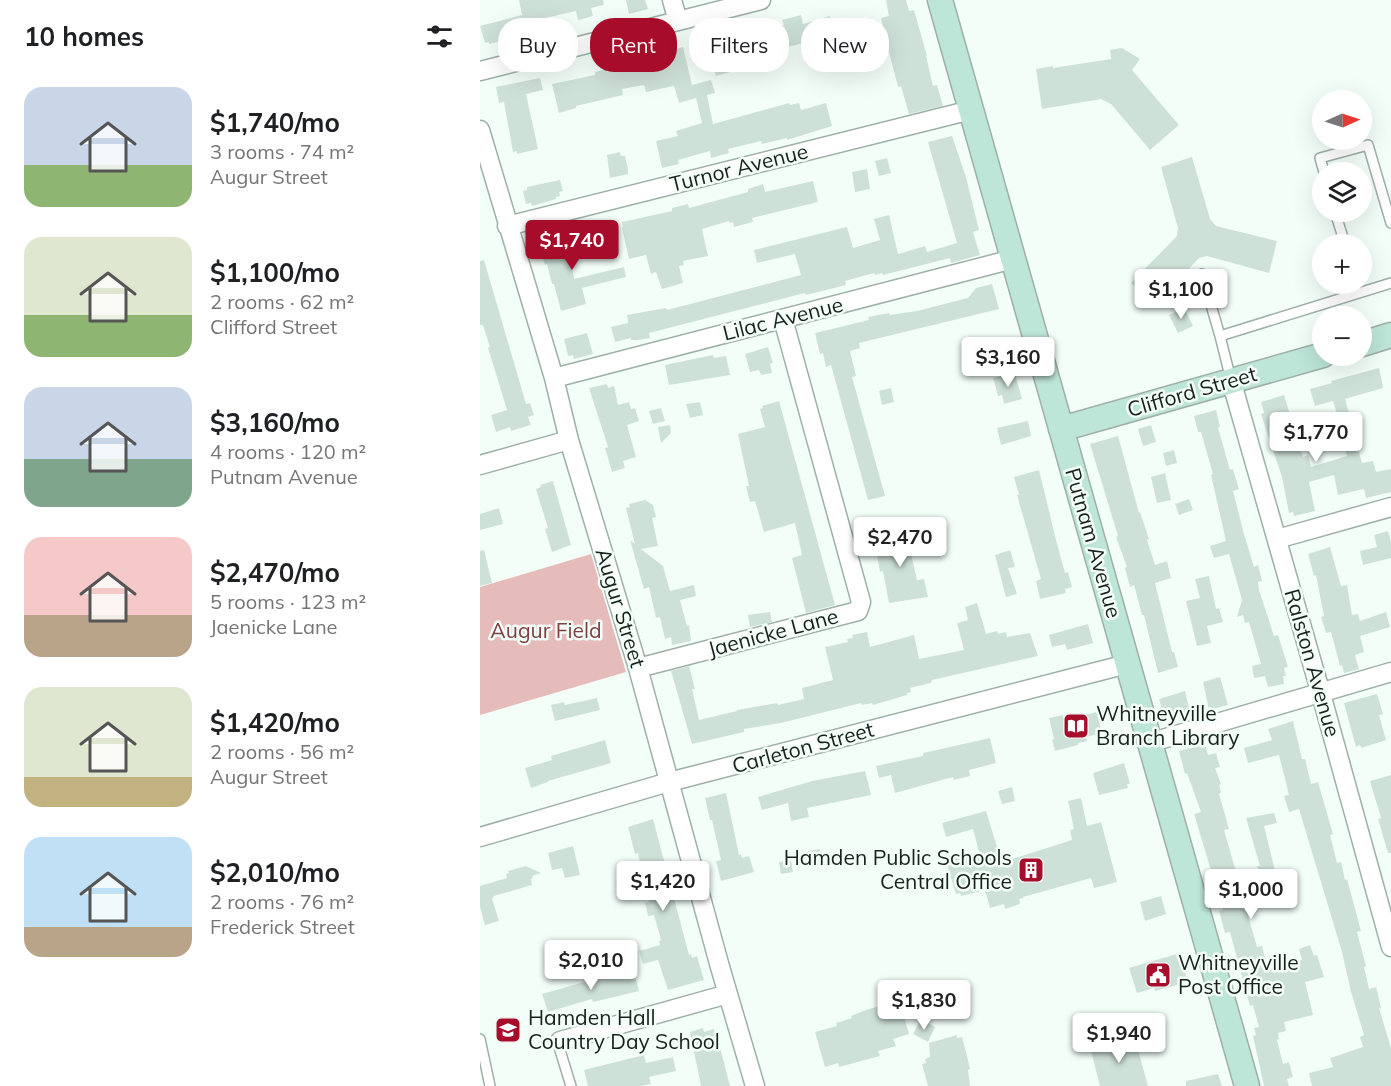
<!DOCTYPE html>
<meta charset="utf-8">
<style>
body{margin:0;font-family:Mulish,sans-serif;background:#f2f2f2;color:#202124;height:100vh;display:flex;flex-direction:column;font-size:22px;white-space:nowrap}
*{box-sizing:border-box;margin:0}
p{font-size:20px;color:#757577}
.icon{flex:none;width:33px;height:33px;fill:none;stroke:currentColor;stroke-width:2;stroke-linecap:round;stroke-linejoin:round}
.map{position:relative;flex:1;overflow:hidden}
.drawer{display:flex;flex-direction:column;background:#fff;width:480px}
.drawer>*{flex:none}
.banner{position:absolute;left:18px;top:18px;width:570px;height:54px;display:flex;gap:12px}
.needle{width:39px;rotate:87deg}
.controls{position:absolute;left:832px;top:90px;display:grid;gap:12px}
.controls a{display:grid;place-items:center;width:60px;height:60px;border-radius:50%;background:#fff;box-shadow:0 6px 24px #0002;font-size:30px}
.price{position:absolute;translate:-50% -51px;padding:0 14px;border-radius:6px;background:#fff;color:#222;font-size:20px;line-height:39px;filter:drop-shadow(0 2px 3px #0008)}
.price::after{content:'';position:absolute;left:50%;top:36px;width:18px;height:14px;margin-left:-9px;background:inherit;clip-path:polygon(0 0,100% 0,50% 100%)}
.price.active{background:#a70d2a;color:#fff}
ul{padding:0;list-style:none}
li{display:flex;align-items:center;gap:18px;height:150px;padding:0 24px}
li span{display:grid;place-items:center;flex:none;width:168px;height:120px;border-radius:18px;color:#555}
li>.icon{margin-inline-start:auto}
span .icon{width:72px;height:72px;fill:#fffc;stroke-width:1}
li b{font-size:26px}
h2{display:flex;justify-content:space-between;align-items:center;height:72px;padding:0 24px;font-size:26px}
.chip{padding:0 21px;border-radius:24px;background:#fff;box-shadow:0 6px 24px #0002;font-size:21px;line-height:54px}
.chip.active{background:#a70d2a;color:#fff}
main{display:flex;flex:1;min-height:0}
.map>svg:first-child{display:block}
.green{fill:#e5bcba}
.building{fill:#cee1d8}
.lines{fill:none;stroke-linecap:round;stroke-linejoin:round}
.lane-casing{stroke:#9eb0a8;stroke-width:12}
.street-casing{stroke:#9eb0a8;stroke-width:21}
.secondary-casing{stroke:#9eb0a8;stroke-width:27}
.lane{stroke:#fff;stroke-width:9}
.street{stroke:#fff;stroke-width:18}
.secondary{stroke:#bde5d8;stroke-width:24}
.labels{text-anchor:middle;stroke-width:5;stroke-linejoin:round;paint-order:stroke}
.street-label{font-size:21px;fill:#19201d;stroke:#f3fef9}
.park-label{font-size:21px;fill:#7f4041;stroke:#f3fef9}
.poi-label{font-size:21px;fill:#19201d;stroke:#f3fef9;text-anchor:start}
</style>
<main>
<section class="drawer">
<h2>10 homes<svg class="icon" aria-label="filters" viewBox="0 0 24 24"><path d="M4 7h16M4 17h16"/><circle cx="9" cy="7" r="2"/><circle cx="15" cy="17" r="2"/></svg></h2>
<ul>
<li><span style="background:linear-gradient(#c9d6e8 65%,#8fb573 0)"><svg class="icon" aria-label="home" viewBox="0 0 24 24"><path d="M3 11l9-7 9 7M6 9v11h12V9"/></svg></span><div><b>$1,740/mo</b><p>3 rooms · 74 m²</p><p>Augur Street</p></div></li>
<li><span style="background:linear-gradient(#dfe7d0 65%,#8fb573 0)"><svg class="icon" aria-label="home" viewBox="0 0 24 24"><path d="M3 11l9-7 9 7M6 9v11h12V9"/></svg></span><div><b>$1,100/mo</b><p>2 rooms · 62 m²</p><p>Clifford Street</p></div></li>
<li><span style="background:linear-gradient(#c9d6e8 60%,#7fa58c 0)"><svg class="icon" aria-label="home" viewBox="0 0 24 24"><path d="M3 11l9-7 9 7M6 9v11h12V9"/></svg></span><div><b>$3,160/mo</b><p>4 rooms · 120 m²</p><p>Putnam Avenue</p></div></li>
<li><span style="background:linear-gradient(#f6c9c9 65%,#b9a48a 0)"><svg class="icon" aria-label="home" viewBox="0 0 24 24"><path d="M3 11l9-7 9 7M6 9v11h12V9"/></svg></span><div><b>$2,470/mo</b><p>5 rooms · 123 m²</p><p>Jaenicke Lane</p></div></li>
<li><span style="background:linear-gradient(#dfe7d0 75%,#c2b280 0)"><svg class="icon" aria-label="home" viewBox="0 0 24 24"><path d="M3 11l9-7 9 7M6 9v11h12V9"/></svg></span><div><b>$1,420/mo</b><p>2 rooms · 56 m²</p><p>Augur Street</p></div></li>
<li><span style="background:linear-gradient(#bfe0f5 75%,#b9a48a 0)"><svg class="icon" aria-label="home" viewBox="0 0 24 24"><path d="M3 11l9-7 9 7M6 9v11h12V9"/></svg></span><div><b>$2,010/mo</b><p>2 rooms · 76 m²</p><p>Frederick Street</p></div></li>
</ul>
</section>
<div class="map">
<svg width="911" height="1086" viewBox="0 0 911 1086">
<rect width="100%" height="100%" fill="#f3fef9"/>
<path class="green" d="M111,554L146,672L0,715V587Z"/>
<path class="building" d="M39,0H123L124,5L111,8L113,16L98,20L96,11L65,18L68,28L30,37L31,39L9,44V42L5,43L0,26L42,15Z
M146,0H165L168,9L149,14Z
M406,0H426L429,11L434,10L447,56H446L453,86L457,85L463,106L429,114L421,86L418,87L409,52L391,57L388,45L406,40L401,18L409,16Z
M321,15L323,24L350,16L355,36L373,32L376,45L336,53L333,41L289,51L290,54L252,64L254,71L236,76L226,38L268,28L270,34L304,25L302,20Z
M203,47L212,85L231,80L235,93L227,95L233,124L309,103L310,105L319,103L321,110L346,103L352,126L307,140V138L282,144L281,141L248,149L249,153L231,158L230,151L198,160L199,164L182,168L176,141L198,136L196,131L222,123L216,98L199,103L194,86L166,92L164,85L142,89L143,95L96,106V108L79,113L72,84L115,75V72L127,69V72L183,58L182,53Z
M642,48L660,59L652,70L699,125L670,150L631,104L621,99L562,109L556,69L573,66V68L631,59L630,50Z
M60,78L63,90L46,94L58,149L37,154V151L33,152L24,102L19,103L16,87Z
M472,136L486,177L499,230L493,232L500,255L471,263L470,258L403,275L402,273L395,275L394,273L365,281L366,285L326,295L325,293L169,333L170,338L157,340H151V338L135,342L131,327L148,323L147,315L186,308L187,310L321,275L315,254L277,263L274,250L367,227L373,248L400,240L394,219L409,215L418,254L445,246L447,252L477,243L448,142Z
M140,152L141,156H145L148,169V174L130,178L127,155Z
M712,157L730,219L736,226L797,241L789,273L727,256L719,258L676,304L651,283L697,236L698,228L681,167Z
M407,158L411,173L399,176L395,161Z
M387,169L390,189L375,192L372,172Z
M80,180L83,191L79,192L80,196L76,197V199L52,206L51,203L46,204L43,191L47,190V187Z
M333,181L338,202L272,218L273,222L254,227L253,222L249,223V221L222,229L228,256L203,261L204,265L199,266L203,283L182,289L176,272L171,274L166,255L149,259L142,228L143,227L142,222L192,211V208L208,204L209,208L268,192V189L283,184L285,192Z
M112,235L115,247L90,253L94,279L144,267L146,277L102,288L106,304L81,311L74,284H72L67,264L65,265L59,244L86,237L87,240Z
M4,260L46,404L50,403L54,415L48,417L51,425L31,431L30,427L16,432L11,415L27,410L8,348L10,347L3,325H0V261Z
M512,284L519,309L379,343L380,348L370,351L376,376L372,377L405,496L388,500L351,365L346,367L343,353L340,354L335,333L389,320L388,317L409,313L410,315L437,311L488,298L496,288Z
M704,308L713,326L698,333L689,315Z
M107,333L113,354L94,359L93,355L88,356L84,339Z
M288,347L293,363L290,364L292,373L281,375L279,370L270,372L265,354Z
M233,355L234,358L246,356L250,375L189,385L185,365Z
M899,368L903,388L865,399L871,421L860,424L853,401L835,406L830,389L852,383L851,381Z
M532,374H535L542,399L524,404L522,395L518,396L513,378Z
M127,384L128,388L134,386L138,405L149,402L151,409L155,408L159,421L147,425L156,457L143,461L145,468L132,472L125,448L128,447L109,388Z
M411,388L414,402L402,405L399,391Z
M804,395L823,457L828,455L831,467L867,456L863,442L875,439L882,463L893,461L896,472L911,469V492L886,498L884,489L858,495L854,475L829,482L835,511L814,516L813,512L809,513L802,477L781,414L784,413L781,402Z
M299,401L355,605L326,613L312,558L322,555L315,523L284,532L275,501L270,502L266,486H269L258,434L285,427L280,409L283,408L282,406Z
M220,402L223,415L210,418L206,404Z
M181,408L185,421L173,424L169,411Z
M736,410L740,427L738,428L750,470L753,469L759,489L753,491L764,534L774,567L778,565L782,581L778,582L779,590L794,636L798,635L808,667L804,668L806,676H803L804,684L788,687L785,676L774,678L772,666L781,664L769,622L765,623L763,615L757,617L762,600L749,554L734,558L730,546L746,541L731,475L733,474L721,432H718L714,416Z
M548,421L551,436L521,445L517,428Z
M190,425L191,433L181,443L178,427Z
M671,425L676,442L663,446L658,429Z
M638,436L659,513L660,512L669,539L667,540L675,565L687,561L691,578L675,583L692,652H694L698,667L678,673L664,615H662L654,585L650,587L645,568L647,567L636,537L638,536L610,444Z
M694,450L697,463L686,466L683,453Z
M559,470L576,540L585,573L588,572L592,587L585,589L586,593L560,599L556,581L561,579L537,495H539L534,477Z
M685,473L691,500L677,503L671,477Z
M73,481L91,545L72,552L65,529L68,528L56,489L61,487L60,485Z
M709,499L713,510L699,515L695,504Z
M165,500L173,505L176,517L172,518L178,546L161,549L183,566L190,591L214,585L216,596L200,600L207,626L209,625L211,641L192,645L191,637L185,639L180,617L176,618L169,587L164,589L150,540L155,544L146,508L150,507L149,504Z
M19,508L23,524L0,530V514Z
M424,523L437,580L444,579L448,597L409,603L403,571L400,572L397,555L410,552L405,527Z
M908,531L911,542V558L883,565L880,551L897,547L894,535Z
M850,547L861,586L867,585L872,615L878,614L880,621L906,612L910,627L880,636L884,652L875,655L879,669L864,673L862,665L860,666L851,632L846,633L841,617L844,616L836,575L834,576L828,554Z
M4,550L12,583L0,586V551Z
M530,550L535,567L528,568L537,594L526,597L515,555Z
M729,576L736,609L739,608L743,622L727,626L731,643L717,646L706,601L720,598L715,579Z
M497,603L506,634L517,631L518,634L526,632L527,637L550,633L558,656L452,680L451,683L430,688L431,692L427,693V695L393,705L392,703L382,705L381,703L301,723L264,729V732L212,744L191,671L209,666L215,689H212L219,720L257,711V710L297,703L298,705L324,699L322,688L353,680L345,647L368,642L367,639L373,638L372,635L387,632L390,647L434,635L439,659L484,650L477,623L488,620L485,607Z
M290,612L292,622L270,627L268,615Z
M608,624L613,643L587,650L585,644L572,647L569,635Z
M740,677L748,705L729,710L723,682Z
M705,691L710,712L685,720L679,699Z
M897,694L903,714L899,715L906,740L881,748L880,745L876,747L864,703Z
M117,698L120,710L75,721L71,705L84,702L85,705Z
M617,712L622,733L606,737L607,741L598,743V745L575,751L572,740L574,739L569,718L583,715L584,720Z
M813,721L822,759H825L831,784L838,782L853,834L850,835L857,863L861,862L865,880L867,879L881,931L877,932L886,966L884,967L889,989L896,987L901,1008H899L911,1048V1086H832L829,1073L853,1067L850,1058L883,1047L880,1037L884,1035L871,992L862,952L819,809L809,812L804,796L809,795L799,755L768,763L764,748L792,740L788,729Z
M510,738L516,763L489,770L490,776L474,780L473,777L415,793L411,775L399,778L396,766L443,756V753Z
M125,740L131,763L68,781V782L51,788L45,768L72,760L71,756Z
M725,744L728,755L736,753L740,767L735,768L741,784L739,785L741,792L739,794L749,829L744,830L761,889L782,883L777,866H780L766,818L794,813L797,823L784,826L797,879H798L802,891L764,901L777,947L782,946L788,969L822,960L819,949L830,945L834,956L837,955L844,977L825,982L833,1015L804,1022L806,1031L798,1033L799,1039L797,1040L803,1064L809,1062L813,1077L807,1079L809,1086H784L773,1036L776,1035L774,1028L779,1027L773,1005L770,1006L750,932L745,933L739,911L743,910L714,814L721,812L707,773L705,774L699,751Z
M644,763L650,784H647L648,788L619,795L613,773Z
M385,771L391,795L327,808L329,817L311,821L308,803L282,810L278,797L332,781Z
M911,775V853H908L898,819L901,818L890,781Z
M532,787L535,801L522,804L518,791Z
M246,793L259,855L261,854L262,858L269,856L274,872L241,881L236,861L241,860L232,820H230L225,798Z
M601,798L607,826L621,822L637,882L614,888L611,878L543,897V898L539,899L540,904L525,909L524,904L510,908L505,890L481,896L480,893L476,894L466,861L499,852L493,829L466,837L462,823L506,811L521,860L532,857V859L592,840L590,830L594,829L588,801Z
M173,819L209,955L211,954L212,958L217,956L224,980L188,990L178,960L163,964L159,951L180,945L179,941L181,940L174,915L168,916L165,903L169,902L158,853L155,854L148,827Z
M93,846L100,875L85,878L82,868L72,870L68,853Z
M340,849L343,861L330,863L328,851Z
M311,860L313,872L301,874L299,862Z
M46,866L61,873L52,876L53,878L51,879L52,885L14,896L12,899L19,921L5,925L0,907V886L27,878L26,874L29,873L28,871Z
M681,896L686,914L665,921L660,902Z
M700,953L708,982L675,991L674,988L657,993L649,968Z
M154,972L159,991L113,1002L112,999L68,1012L62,994L129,975L130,979Z
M419,1000L429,1034L413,1039L416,1046L398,1051L400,1056L359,1067L358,1063L345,1067L335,1032L357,1026L356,1023L372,1018L371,1016L386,1010Z
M441,1019L455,1027L448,1042L433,1034Z
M223,1028L224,1032L234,1029L235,1033L236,1032L250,1086H221L210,1032Z
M477,1035V1038L482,1037L487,1056L490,1069L488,1070L490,1086H448L442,1064L446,1063L445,1059L450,1057L449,1043Z
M654,1036L668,1086H620L610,1047Z
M164,1055L166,1063L193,1057L196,1071L169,1077L171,1084L161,1086H108L104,1070Z
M738,1074L742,1086H706V1081Z"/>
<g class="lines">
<g class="lane-casing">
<path id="lane" d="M844,172L840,158L888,145L911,223
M855,212L865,244
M722,274L740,336
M751,380L740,336L911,283
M0,1039L10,1086
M80,1041L79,1047L91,1086"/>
</g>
<g class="street-casing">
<path id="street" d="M192,0L198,21
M0,71L281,0
M0,130L74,378L89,440L158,668L240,967L275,1086
M27,226L491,110
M74,378L533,259
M751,380L841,694L911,947
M0,465L89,440
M797,539L911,507
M158,668L378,611L381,602L303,319
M669,743L911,672
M0,837L189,782L647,664
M80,1041L248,994"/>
</g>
<g class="secondary-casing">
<path id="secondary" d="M460,0L767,1086
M882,344L911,335
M581,429L843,355"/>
</g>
<use href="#lane" class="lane"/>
<use href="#street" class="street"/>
<use href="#secondary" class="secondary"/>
</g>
<defs>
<g id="library-square" transform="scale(1.35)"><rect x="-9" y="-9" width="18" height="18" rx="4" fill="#a70d2a" stroke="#f3fef9"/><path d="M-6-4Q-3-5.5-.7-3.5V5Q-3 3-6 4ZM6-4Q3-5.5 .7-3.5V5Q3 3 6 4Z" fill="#fff"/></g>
<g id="building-square" transform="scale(1.35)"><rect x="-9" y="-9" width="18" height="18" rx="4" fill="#a70d2a" stroke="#f3fef9"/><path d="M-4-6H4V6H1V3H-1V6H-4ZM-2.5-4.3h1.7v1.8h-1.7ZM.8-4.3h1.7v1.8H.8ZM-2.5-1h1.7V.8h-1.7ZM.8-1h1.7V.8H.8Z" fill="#fff"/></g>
<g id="civic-square" transform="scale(1.35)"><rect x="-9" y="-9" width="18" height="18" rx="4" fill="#a70d2a" stroke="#f3fef9"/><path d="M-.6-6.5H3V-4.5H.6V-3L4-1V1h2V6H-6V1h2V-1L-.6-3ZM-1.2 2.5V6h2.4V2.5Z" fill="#fff"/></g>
<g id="school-square" transform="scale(1.35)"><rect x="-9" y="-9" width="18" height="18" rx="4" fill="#a70d2a" stroke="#f3fef9"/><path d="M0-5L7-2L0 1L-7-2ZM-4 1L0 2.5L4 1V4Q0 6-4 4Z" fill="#fff"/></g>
</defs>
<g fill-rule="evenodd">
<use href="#library-square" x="596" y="726"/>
<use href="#building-square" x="551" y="870"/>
<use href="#civic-square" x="678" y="975"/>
<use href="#school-square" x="28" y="1030"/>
</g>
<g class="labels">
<g class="street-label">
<text transform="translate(259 168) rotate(-14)" y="7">Turnor Avenue</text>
<text transform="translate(303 319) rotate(-14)" y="7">Lilac Avenue</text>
<text transform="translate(712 392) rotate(-16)" y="7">Clifford Street</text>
<text transform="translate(613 543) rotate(74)" y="7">Putnam Avenue</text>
<text transform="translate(140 608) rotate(73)" y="7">Augur Street</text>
<text transform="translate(293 633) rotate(-15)" y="7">Jaenicke Lane</text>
<text transform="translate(832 663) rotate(74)" y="7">Ralston Avenue</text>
<text transform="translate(323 748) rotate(-15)" y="7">Carleton Street</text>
</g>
<g class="park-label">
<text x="66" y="638">Augur Field</text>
</g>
<g class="poi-label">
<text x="616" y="721">Whitneyville<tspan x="616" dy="24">Branch Library</tspan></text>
<text x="532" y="865" text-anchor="end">Hamden Public Schools<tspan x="532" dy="24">Central Office</tspan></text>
<text x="698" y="970">Whitneyville<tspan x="698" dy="24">Post Office</tspan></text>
<text x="48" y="1025">Hamden Hall<tspan x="48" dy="24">Country Day School</tspan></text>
</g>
</g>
</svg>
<div class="controls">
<a><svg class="needle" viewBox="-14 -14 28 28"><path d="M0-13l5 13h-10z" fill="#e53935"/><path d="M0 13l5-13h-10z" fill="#757577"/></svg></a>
<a><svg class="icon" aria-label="layers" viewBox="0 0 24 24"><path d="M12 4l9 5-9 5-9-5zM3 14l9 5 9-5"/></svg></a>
<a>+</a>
<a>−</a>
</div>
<b class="price active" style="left:92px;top:271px">$1,740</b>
<b class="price" style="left:701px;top:320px">$1,100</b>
<b class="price" style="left:528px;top:388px">$3,160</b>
<b class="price" style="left:836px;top:463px">$1,770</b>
<b class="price" style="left:420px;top:568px">$2,470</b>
<b class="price" style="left:183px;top:912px">$1,420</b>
<b class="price" style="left:771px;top:920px">$1,000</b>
<b class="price" style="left:111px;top:991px">$2,010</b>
<b class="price" style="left:444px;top:1031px">$1,830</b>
<b class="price" style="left:639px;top:1064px">$1,940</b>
<div class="banner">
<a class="chip">Buy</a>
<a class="chip active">Rent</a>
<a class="chip">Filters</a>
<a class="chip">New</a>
</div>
</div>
</main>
